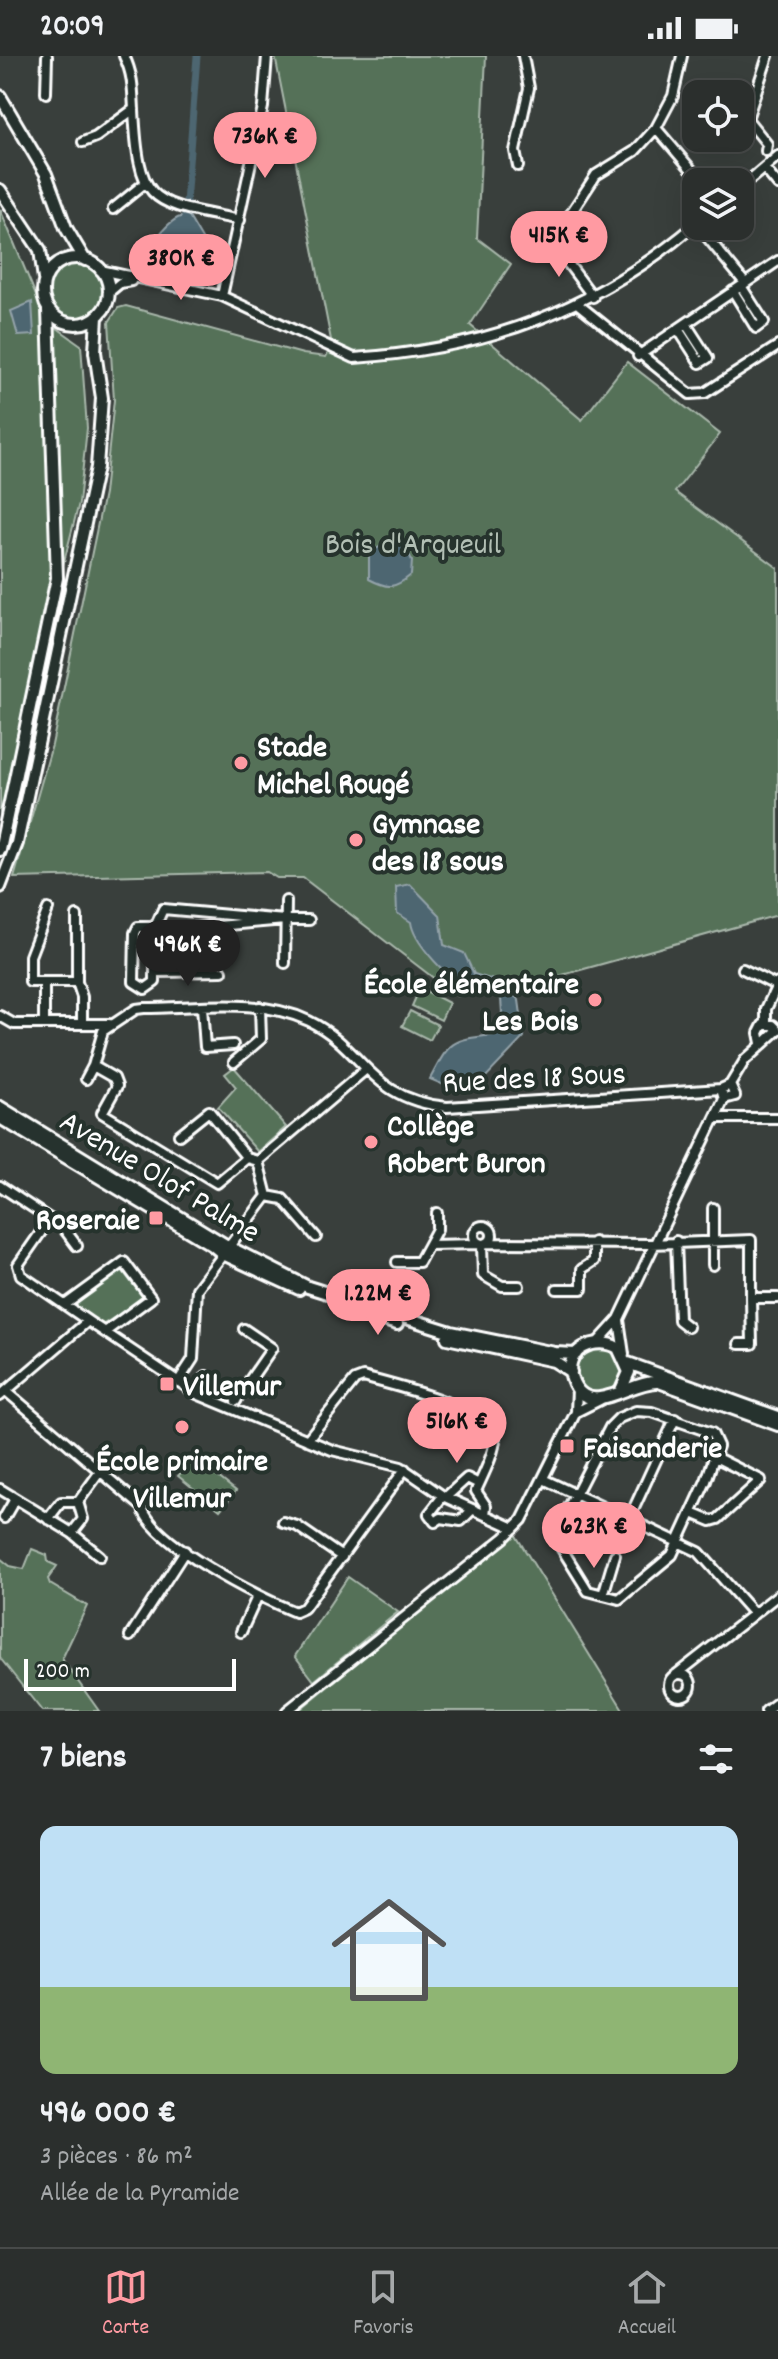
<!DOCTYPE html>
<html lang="fr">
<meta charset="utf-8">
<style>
body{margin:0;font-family:Dekko,sans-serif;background:#333735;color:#f1f3f6;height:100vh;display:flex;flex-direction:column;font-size:30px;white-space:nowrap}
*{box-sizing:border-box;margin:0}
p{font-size:26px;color:#a6a9aa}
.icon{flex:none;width:44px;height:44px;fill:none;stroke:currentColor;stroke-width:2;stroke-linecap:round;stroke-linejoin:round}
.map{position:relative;height:1655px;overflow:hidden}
.panel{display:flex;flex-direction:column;background:#2b2f2d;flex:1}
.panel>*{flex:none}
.controls{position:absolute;left:682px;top:24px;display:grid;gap:16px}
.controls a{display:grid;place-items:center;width:72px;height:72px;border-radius:16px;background:#2b2f2d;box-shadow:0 8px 32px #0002,0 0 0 2px #474a49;font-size:40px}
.scale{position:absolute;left:24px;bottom:20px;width:212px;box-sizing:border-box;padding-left:8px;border:4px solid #fff;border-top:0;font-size:22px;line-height:28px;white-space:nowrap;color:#fff;-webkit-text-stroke:6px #26332d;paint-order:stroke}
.price{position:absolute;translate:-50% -68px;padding:0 18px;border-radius:28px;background:#ff9aa2;color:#111;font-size:26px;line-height:52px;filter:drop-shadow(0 2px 4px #0008)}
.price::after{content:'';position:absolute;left:50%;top:48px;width:24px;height:18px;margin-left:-12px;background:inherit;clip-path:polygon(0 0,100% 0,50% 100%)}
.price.active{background:#222;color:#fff}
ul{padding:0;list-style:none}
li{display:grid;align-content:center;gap:16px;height:424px;padding:0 40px}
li+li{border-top:2px solid #474a49}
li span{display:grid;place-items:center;height:248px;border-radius:16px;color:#555}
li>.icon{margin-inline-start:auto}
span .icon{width:144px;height:144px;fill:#fffc;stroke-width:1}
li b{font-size:34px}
h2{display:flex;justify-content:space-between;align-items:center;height:96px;padding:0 40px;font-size:34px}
.status{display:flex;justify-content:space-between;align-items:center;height:56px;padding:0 40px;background:#2b2f2d;direction:ltr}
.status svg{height:22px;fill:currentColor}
.tabs{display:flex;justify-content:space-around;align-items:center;height:112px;border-top:2px solid #474a49;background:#2b2f2d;font-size:22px;color:#a6a9aa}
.tabs a{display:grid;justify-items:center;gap:4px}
.tabs .active{color:#ff9aa2}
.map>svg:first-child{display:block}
.green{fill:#547159;stroke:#aab8ac;stroke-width:2}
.water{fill:#4d6671;stroke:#94a3aa;stroke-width:2}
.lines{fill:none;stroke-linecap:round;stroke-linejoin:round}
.canal{stroke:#4d6671;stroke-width:7}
.minor-casing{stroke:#fff;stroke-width:14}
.major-casing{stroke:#fff;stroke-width:16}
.minor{stroke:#26332d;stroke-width:8}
.major{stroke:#26332d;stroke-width:10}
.poi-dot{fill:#ff9aa2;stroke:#26332d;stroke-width:3}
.labels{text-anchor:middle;stroke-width:8;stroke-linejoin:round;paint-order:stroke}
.park-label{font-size:32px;fill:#b2bfb4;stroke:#26332d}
.poi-label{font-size:32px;font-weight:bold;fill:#fff;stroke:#26332d;text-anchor:start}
.street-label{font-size:32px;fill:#fff;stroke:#26332d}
</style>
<div class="status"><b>20:09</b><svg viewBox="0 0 49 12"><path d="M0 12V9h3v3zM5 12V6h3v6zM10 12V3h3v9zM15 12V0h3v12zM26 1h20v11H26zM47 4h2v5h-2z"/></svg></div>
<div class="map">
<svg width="778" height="1655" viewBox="0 0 778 1655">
<rect width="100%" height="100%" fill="#393f3c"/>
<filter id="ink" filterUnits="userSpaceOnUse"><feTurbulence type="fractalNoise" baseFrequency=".0125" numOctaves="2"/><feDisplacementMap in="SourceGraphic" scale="16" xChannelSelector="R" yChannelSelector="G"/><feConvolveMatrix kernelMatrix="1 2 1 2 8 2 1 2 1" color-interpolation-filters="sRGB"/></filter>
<g filter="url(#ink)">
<path class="green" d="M275,0H486L477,182L511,208L470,269L582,364L627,306L720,378L675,436L778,512V859L523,930L457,940L303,822H277L267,816L14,822L52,689L104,438L114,344L109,266L118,252L126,250L303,298L326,301L332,289Z
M0,153L46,264L81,289L87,372L79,447L36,615L0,778Z
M49 235a27 27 0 1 1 54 0a27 27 0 1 1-54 0Z
M420,932L449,947L441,964L412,950Z
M410,955L438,969L430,984L402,970Z
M234,1011L286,1071L258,1096L218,1051L236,1031L225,1018Z
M121,1213L144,1243L102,1269L75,1249Z
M577 1314a24 24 0 1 1 48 0a24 24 0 1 1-48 0Z
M194,1402L236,1435L220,1454L178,1420Z
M515,1478L624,1655H298Z
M32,1493L47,1499L48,1506L57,1510L48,1523L50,1528L87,1550L62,1603L99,1655H42L0,1602V1502L10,1510L24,1513Z
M348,1521L398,1556L314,1625L295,1600Z"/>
<path class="water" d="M180,161H189L209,195V208L196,214L168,207L167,211L143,209C143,196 168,165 180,161Z
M32,246L34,279L18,280L11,255Z
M390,485L406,490L412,505L411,519C394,533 388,533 369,523V497Z
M410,828L440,859L444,889L464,897L474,918L509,929L512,938L519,944L524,981L484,1023L458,1035L430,1023C450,985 450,984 493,979L502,957L501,943C489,933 476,932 461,926C443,919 413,884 411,866L397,857L396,831Z"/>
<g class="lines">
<path class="canal" d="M185,161L197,0"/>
<g class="minor-casing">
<path id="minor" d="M124,0C133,18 133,34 134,54C139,151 151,146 240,164
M46,37L47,0
M656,72L702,126
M83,86L96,81L134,53
M766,95L767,88L747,63L768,0
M518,110L515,95L529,32L523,0
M764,112L778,129
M740,132L778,100
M113,153L145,127
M702,175L745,227
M100,214L222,240L354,302C487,293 595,254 696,168
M733,235L756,272L764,266L741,230
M108,237L120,227L131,225
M222,240L263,51L267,0
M593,241L552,186L596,119L635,95L656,72L673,40L682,0
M578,248L690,338L705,337L778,290
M678,273L700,307L708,302L686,268
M638,300L778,205
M48,853L30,900V926H77L82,941V967
M163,853L285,864L162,875L155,871Z
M77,860V926
M285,864H309
M138,871H155V926L145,933L134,926L135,877Z
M285,907L286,845
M743,913L777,930
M155,916L222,915
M202,951L205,991L233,989
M0,960L14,968H109
M44,968V926
M766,968V953L778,927
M761,987L759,977L763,969H773L778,974
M234,1006L261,983L260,951
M93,1010L114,1022L117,1030L102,1057L217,1127L247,1102L258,1105
M86,1023L93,1010L103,975L136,953L144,952C198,952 259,941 309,965C366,993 367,1043 447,1051L721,1033L730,1029L745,1004L778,974
M724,1043L735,1040L730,1029
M715,1062H778
M179,1079L209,1055L247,1102
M0,1130L50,1163L18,1209L21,1219L88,1265
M267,1140L283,1143L316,1181
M713,1152V1209
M50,1163L62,1170L77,1190
M474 1179a9 9 0 1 1 18 0a9 9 0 1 1-18 0Z
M676,1185L679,1264L688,1271
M488,1187L651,1188L751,1184V1242H778
M429,1189L479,1188
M482,1189L483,1219L502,1230H519
M397,1206H419L437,1173V1157
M557,1233H582V1213L594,1205V1186
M65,1249L124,1206L151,1242L105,1276
M619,1264L624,1298
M598,1286L619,1263L724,1043L721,1033
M739,1288H752L751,1242
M206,1320L238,1341L236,1345
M178,1326L193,1303L197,1233L267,1140L258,1105L364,1015
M6,1335L142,1451C153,1488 258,1541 295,1556L304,1552L405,1413
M0,1340L88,1265L197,1338L332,1394L401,1411L443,1440L514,1472
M238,1341L272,1292L244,1273
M636,1355L652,1356L712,1377L718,1390L706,1425L672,1499L619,1543L588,1535L554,1480L610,1371L619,1362Z
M576,1356L600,1344
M307,1384L355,1324L363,1321C388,1328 493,1352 495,1382C495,1397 482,1421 476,1435L486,1450L485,1459
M543,1423L699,1496L754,1558
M0,1433L72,1477L100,1500
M443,1440L429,1458L435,1466L441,1462L461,1465L472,1454
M446,1441L467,1422L479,1428
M78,1446L99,1417
M692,1457L711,1465L718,1463L761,1424L715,1401
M4,1462L15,1443
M48,1463L61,1446H78L83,1463L72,1477
M629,1463L675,1363
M283,1466L297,1470L342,1501
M603,1539L615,1499
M241,1576L258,1539
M130,1580L185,1495
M677,1618L778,1539
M669 1629a11 11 0 1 1 22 0a11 11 0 1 1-22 0Z
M287,1655L504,1482L522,1464L576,1356L577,1333
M766,1655L778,1646"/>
</g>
<g class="major-casing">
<path id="major" d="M0,40L46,118L66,172L85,204
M0,134L40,194L44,223
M43 235a33 33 0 1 1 66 0a33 33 0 1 1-66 0Z
M0,794L57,522L48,254
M0,831L17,787L97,411L102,342L95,296L97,260
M0,1051L229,1191L308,1231L451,1276L555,1297L576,1298
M0,1062L212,1189L223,1198L299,1233
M358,1256L397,1268
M447,1282L554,1305L571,1316
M628,1307L778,1361
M621,1334L629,1316L618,1292C596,1279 562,1294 572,1323C587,1366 632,1323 659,1326L778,1369"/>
</g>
<use href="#minor" class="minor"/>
<use href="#major" class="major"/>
</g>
</g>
<g class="poi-dot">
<circle cx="241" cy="707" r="8"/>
<circle cx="356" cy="784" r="8"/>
<circle cx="595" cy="944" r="8"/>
<circle cx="371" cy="1086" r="8"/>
<rect x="148" y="1154" width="16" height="16" rx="4"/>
<rect x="159" y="1320" width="16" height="16" rx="4"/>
<circle cx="182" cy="1371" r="8"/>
<rect x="559" y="1382" width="16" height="16" rx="4"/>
</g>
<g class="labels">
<g class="park-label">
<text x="413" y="497">Bois d'Arqueuil</text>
</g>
<g class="poi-label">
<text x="257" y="700">Stade<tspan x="257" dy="37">Michel Rougé</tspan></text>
<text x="372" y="777">Gymnase<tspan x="372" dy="37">des 18 sous</tspan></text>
<text x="579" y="937" text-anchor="end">École élémentaire<tspan x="579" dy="37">Les Bois</tspan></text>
<text x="387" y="1079">Collège<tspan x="387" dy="37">Robert Buron</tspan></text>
<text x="140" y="1173" text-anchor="end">Roseraie</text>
<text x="183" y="1339">Villemur</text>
<text x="583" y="1401">Faisanderie</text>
<text x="182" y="1414" text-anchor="middle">École primaire<tspan x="182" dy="37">Villemur</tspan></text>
</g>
<g class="street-label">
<text transform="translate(534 1020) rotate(-3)" y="11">Rue des 18 Sous</text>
<text transform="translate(161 1119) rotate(31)" y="11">Avenue Olof Palme</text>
</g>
</g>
</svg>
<div class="controls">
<a><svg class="icon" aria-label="locate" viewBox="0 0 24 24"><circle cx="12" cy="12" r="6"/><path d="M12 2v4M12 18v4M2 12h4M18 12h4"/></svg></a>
<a><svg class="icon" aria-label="layers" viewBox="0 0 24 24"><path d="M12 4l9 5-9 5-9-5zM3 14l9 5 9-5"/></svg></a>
</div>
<div class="scale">200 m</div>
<b class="price" style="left:265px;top:124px">736K €</b>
<b class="price" style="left:559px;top:223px">415K €</b>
<b class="price" style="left:181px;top:246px">380K €</b>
<b class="price active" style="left:188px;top:932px">496K €</b>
<b class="price" style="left:378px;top:1281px">1.22M €</b>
<b class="price" style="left:457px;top:1409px">516K €</b>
<b class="price" style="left:594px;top:1514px">623K €</b>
</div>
<section class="panel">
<h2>7 biens<svg class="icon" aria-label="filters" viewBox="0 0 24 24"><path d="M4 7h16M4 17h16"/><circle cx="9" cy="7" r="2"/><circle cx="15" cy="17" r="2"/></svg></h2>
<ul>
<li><span style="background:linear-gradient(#bfe0f5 65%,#8fb573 0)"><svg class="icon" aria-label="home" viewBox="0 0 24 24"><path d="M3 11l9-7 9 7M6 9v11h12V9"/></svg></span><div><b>496 000 €</b><p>3 pièces · 86 m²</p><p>Allée de la Pyramide</p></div></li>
</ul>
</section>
<nav class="tabs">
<a class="active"><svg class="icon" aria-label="map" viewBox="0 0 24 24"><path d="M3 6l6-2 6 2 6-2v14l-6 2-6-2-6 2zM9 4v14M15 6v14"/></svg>Carte</a>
<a><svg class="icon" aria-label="saved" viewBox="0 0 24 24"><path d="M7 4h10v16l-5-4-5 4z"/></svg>Favoris</a>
<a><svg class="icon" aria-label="home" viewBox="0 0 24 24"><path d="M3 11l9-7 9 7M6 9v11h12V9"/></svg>Accueil</a>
</nav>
